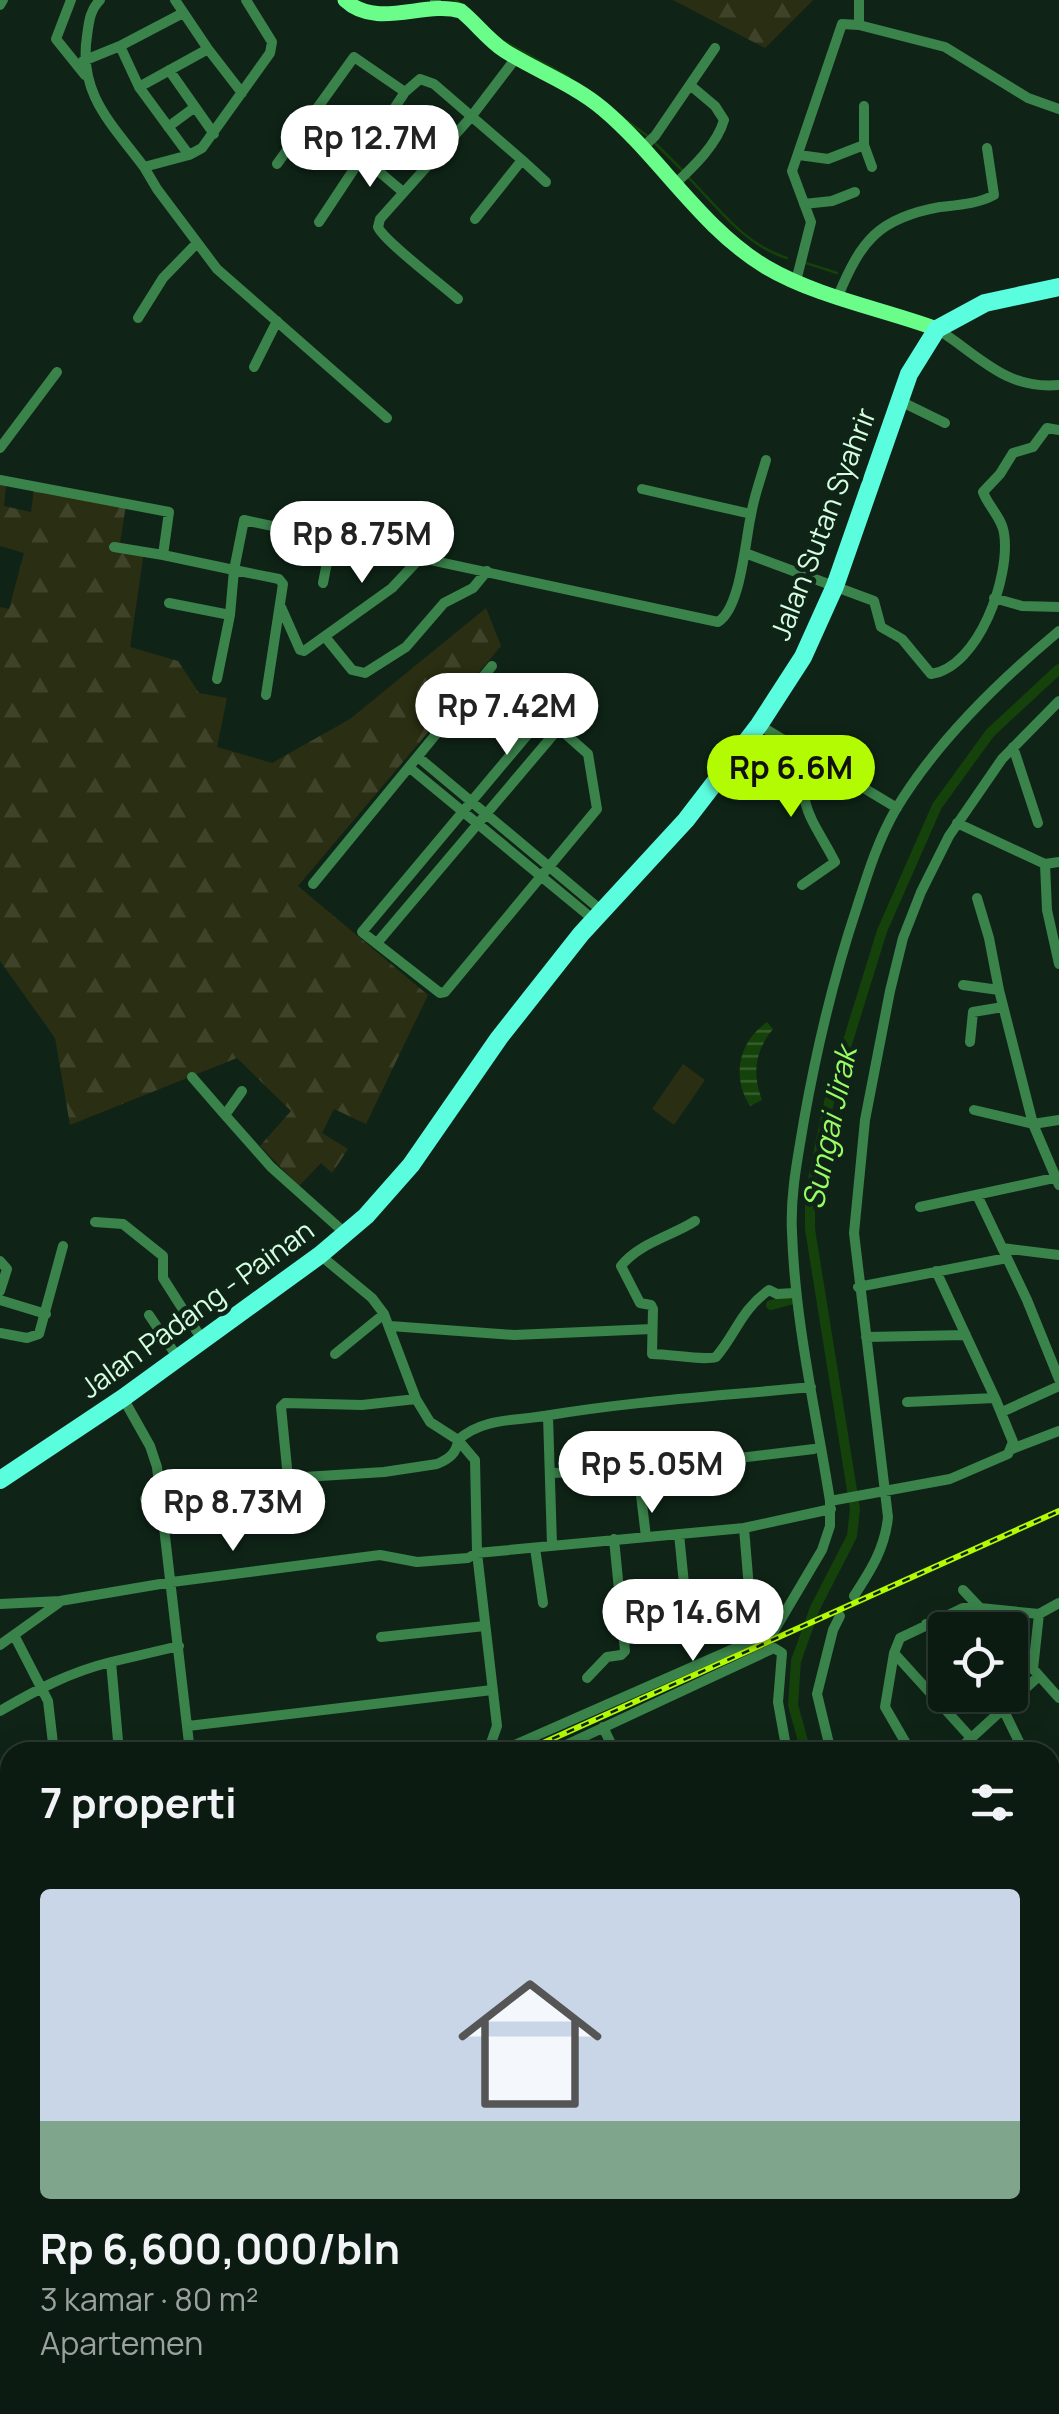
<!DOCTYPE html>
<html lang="id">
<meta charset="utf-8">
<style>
body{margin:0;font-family:Manrope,sans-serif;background:#19281f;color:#f1f3f6;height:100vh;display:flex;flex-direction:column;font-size:38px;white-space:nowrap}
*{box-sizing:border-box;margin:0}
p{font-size:32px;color:#9aa19f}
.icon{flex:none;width:55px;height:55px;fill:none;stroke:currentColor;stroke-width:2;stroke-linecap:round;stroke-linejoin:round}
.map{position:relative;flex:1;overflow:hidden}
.details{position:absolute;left:0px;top:1742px;width:1060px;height:672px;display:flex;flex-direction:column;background:#0b1b11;border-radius:30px 30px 0 0;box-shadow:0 5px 25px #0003,0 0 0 2px #2b3931}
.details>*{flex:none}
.buttons{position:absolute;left:928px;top:1612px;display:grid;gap:20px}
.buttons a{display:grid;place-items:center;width:100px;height:100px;border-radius:10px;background:#0b1b11;box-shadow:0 5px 25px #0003,0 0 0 2px #2b3931;font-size:50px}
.price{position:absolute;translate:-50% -85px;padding:0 22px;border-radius:35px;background:#fff;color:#222;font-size:32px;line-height:65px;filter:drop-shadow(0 2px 5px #0008)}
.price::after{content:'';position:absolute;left:50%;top:60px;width:30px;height:22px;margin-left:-15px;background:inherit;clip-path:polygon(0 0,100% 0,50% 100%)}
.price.on{background:#b3fb03;color:#111}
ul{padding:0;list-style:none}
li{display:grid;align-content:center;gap:20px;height:530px;padding:0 40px}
li span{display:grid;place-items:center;height:310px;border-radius:10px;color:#555}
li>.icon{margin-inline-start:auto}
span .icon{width:180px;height:180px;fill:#fffc;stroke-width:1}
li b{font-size:42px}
h2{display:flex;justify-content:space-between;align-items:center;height:120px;padding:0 40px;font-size:42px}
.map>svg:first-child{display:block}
.grass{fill:#2a2e12}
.forest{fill:url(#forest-firs)}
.water{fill:url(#water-rules)}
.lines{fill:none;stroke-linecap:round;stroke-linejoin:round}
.stream{stroke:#14420a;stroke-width:2.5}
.canal{stroke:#14420a;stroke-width:10}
.street{stroke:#3a834b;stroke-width:10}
.secondary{stroke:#6bfd8a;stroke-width:15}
.primary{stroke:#5bfddf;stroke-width:18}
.highway{stroke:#4f82fd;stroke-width:20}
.rail-casing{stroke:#b3fb03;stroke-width:6}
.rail{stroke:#0f2417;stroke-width:2.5;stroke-dasharray:8;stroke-linecap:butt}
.labels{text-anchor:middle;stroke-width:9;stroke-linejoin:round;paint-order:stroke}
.street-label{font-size:28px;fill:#d3ffe0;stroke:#0f2417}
.water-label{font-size:30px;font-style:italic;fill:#98fd62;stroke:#0f2417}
</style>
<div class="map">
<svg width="1059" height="2414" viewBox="0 0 1059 2414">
<defs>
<pattern id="forest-firs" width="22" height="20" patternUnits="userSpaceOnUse" patternTransform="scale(2.5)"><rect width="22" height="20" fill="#2a2e12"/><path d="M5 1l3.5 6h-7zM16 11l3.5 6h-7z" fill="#3e4329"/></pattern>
<pattern id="water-rules" width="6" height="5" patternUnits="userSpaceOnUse" patternTransform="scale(2.5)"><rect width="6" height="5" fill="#14420a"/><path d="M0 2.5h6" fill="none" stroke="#355e2d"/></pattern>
</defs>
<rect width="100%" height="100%" fill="#0f2417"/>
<path class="grass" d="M683,1064L705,1080L674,1125L652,1109Z"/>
<path class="forest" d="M673,0H813L765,48Z
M0,483L6,485L4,506L31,512L34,489L126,505L119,549L144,552L130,647L178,661L199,693L227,698L217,747L272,763L350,719L486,608L501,646L298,886L428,995L366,1124L334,1109L322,1133L348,1149L332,1173L321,1163L299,1186L260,1146L291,1111L237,1058L70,1125L55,1038L0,961V607L9,609L24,553L0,546Z"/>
<path class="water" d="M767,1022L773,1029C755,1051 752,1074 762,1100L750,1106C731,1076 739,1041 767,1022Z"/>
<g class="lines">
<path class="stream" d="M455,0L462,5
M505,42L569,77
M627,121L649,137
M654,142L684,172
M689,178C718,208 746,246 787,258
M806,263L837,273"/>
<path class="canal" d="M771,1305L790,1300
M806,1752L793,1705L796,1661L815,1608L852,1536L855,1509L810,1229V1194L829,1102L882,931L937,806L990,733L1059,669
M1020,2405V2414"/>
<path class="street" d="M71,0L56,39L85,75
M100,0C90,10 89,21 87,36C78,94 112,124 144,167L189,155L202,148L270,53L272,42L246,0
M175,0L208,49L242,93
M859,0V25L945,47L1028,98L1059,109
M435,1L436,0
M0,5L3,0
M120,46L183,13
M83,61L120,46L139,87L189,155
M169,70L214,134
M139,87L208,49
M864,106V145L872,167
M168,127L195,107
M641,149L655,136L715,48
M799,155L828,159L864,145
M363,158L403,192
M522,160L546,182
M277,164L354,57L405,92
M144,167L157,189L217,269L387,418
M674,185C692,168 717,145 724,120L715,106L690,85
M804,204L832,201L855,192
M319,222L405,92L420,79L434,84L522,160L475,219
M796,281L811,222L792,171L842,24L859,25
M838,296C861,241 878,218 940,207C957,205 978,204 994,195L987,148
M458,299C442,285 383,240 378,227L380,219L471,117L516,58
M138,318L163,278L196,244
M937,329C979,355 1005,390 1059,385
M254,367L277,321
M900,401L945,423
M0,448L57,372
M0,480L169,512L163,555L234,570L230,615L217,679
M642,489L751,514
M114,547L163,555
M745,553L874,601L881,627L902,639L931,674C979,667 1011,576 1004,533C1002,518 988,506 983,492L1000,474L1013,453L1033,447L1047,428L1059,430
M323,583L332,537
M994,598L1022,606L1059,607
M169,603L230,615
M281,607L300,650L304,651L392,588L421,557
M326,638L352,670L365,673L406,647L444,603L473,588L487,571
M266,695L283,584L279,579L234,570L244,520L718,622C741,608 745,541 751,515C754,496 761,478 766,460
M544,715L588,754L597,809L445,992L440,993L362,932L544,715L566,690
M759,725L897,808
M1013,747L1038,823
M418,757L602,911
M410,768L594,920
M957,823L1045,864
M1059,862L1045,864L1047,910L1059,964
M313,884L492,666
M802,885L835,862C815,822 792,803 811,758
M377,943L559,728
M963,985L999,990L989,938L977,898
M999,990L1033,1124L1059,1120
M970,1042L973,1012L1003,1007
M192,1077L225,1115
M242,1091L225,1115L271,1167L346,1234
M974,1110L1033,1124L1059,1185
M977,1195L1027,1300L1059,1379
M920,1207L1059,1177
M695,1221C672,1236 639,1243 621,1266L640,1303L651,1305L653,1309L652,1354C671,1354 703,1361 716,1357C737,1332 741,1310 769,1290L777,1294L795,1293
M95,1222L123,1224L163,1256V1278L203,1341
M1002,1248L1059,1255
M320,1255L372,1298L384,1314L416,1399L430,1422L458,1440L475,1460L477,1553L497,1726L491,1743L463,1752
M0,1261L7,1269L0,1291
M858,1287L1007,1258
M0,1300L46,1314
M149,1315L178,1358
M390,1326L514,1335L652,1329
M0,1333L27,1338L39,1334L63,1246
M866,1337L966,1335
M335,1354L384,1314
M123,1398L150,1446L157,1467L190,1752
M416,1399L362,1405L285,1403L281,1407L288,1478L384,1472L437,1464C449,1459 457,1453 458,1440C482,1418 514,1421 544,1416C632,1401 722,1396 811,1387
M907,1402L995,1398L936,1271
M1002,1412L1059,1386
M548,1416L552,1545
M1012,1449L1059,1431
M552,1473L638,1470
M145,1499L288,1478
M830,1501L950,1479L1008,1454L1013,1442L995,1398
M679,1534L687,1614L693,1619L751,1613L744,1528
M646,1537L638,1470L814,1449
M535,1548L543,1603
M963,1590L980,1608L1039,1614L1033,1669
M854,1596C871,1570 885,1548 888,1517L854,1233L865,1120L890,991L903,938L921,892L949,836L1002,759L1059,701
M0,1604L60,1601L172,1582L380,1555L417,1562L468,1558L477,1553L744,1528L831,1509
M1039,1614L1059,1603
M926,1624L945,1645
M14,1635L48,1701L54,1752
M381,1637L485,1626
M1010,1643L1059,1698
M0,1645L60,1602
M894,1653L900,1638L963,1608H980L999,1630
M587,1678L607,1657L621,1655L625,1651L614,1539
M989,1695L1004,1711L1024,1752
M0,1711C36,1690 70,1672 111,1662
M188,1726L492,1690
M603,1727L615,1752
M489,1745L510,1747L774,1631L822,1550L830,1526V1501C816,1412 795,1323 792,1232C790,1194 798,1157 804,1120C817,1047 834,976 857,907C868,873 878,840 896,809C937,741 998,682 1059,631
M119,1752L111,1662L179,1646
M551,1752L774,1648L782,1653L778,1702L787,1752
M831,1752L817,1694L833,1630L840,1616
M911,1752L885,1707L894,1653L972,1739
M956,1752L1039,1676
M1050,1802L1059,1814
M0,1805L10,1800
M1050,1844L1059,1837
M0,1876H10
M1050,1902L1059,1895
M1050,1961L1059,1954
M1050,2014L1059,2006
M1050,2020L1059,2031
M0,2022L10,2017
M0,2037L10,2048
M0,2113L10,2104
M1050,2119L1059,2108
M0,2124L10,2133L0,2141
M1050,2148V2175
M1050,2189L1058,2231L1050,2355
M10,2261L4,2265C1,2274 2,2286 10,2292
M191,2405L196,2414
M349,2405L359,2414
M370,2405L385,2414
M84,2414L99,2405
M397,2414L433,2405
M503,2414L512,2405
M614,2414L616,2405
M1007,2414L1008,2405
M1048,2414V2405"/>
<path class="secondary" d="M345,0C377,30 425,0 461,11C477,24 488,40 505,51C537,71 575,85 603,109C660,157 701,228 766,267C817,297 883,309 937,329
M0,2228L10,2227
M1050,2230L1059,2231"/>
<path class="primary" d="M0,1480L123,1398L320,1255L366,1216L411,1165L499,1038L581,934L686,820L759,725L803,657L835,586L909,374L937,329L985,303L1059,287"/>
<path class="highway" d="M0,2403L12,2414"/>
<g class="rail-casing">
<path id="rail" d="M523,1752L1059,1511
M0,1903L10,1904
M0,1935L10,1940
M362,2405L374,2414"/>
</g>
<use href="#rail" class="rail"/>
</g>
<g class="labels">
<g class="street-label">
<text transform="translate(823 524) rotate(-69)" y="10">Jalan Sutan Syahrir</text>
<text transform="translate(197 1309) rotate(-36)" y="10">Jalan Padang - Painan</text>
</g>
<g class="water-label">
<text transform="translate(830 1128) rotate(-78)" y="10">Sungai Jirak</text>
</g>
</g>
</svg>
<div class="buttons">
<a><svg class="icon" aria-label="locate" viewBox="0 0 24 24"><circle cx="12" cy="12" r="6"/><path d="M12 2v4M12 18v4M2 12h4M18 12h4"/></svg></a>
</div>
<b class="price" style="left:370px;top:190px">Rp 12.7M</b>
<b class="price" style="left:362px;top:586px">Rp 8.75M</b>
<b class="price" style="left:507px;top:758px">Rp 7.42M</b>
<b class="price on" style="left:791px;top:820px">Rp 6.6M</b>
<b class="price" style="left:652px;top:1516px">Rp 5.05M</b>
<b class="price" style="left:233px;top:1554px">Rp 8.73M</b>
<b class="price" style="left:693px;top:1664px">Rp 14.6M</b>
<section class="details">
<h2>7 properti<svg class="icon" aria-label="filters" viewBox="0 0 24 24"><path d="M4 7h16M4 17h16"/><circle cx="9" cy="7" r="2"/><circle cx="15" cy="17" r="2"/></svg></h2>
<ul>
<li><span style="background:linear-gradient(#c9d6e8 75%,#7fa58c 0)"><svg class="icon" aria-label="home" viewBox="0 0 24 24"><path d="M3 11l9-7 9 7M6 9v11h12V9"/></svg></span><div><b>Rp 6,600,000/bln</b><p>3 kamar · 80 m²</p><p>Apartemen</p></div></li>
</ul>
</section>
</div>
